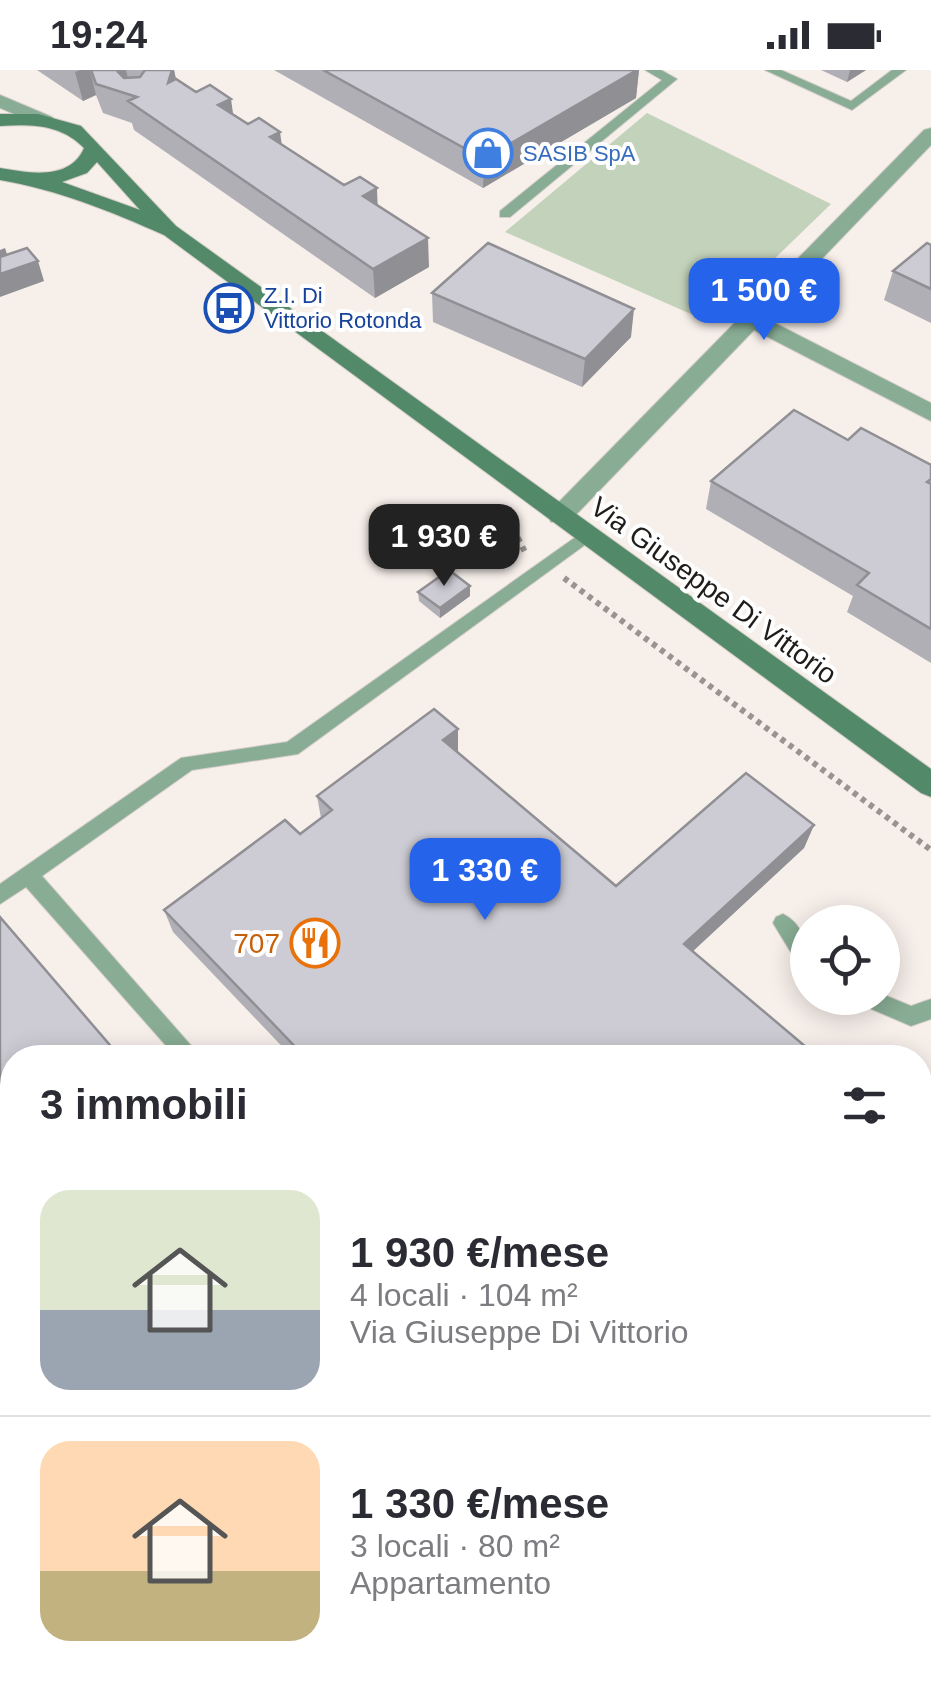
<!DOCTYPE html>
<html lang="it">
<meta charset="utf-8">
<style>
body{margin:0;font-family:Arial,sans-serif;background:#f2f2f3;color:#2b2b33;height:100vh;display:flex;flex-direction:column;font-size:38px;white-space:nowrap}
*{box-sizing:border-box;margin:0}
p{font-size:32px;color:#7c7c81}
.icon{flex:none;width:55px;height:55px;fill:none;stroke:currentColor;stroke-width:2;stroke-linecap:round;stroke-linejoin:round}
.map{position:relative;flex:1;overflow:hidden}
.panel{position:absolute;left:0px;top:975px;width:932px;height:640px;display:flex;flex-direction:column;background:#fff;border-radius:40px 40px 0 0;box-shadow:0 5px 25px #0003}
.panel>*{flex:none}
.controls{position:absolute;left:790px;top:835px;display:grid;gap:20px}
.controls a{display:grid;place-items:center;width:110px;height:110px;border-radius:50%;background:#fff;box-shadow:0 5px 25px #0003;font-size:50px}
.price{position:absolute;translate:-50% -85px;padding:0 22px;border-radius:20px;background:#2563eb;color:#fff;font-size:32px;line-height:65px;filter:drop-shadow(0 2px 5px #0008)}
.price::after{content:'';position:absolute;left:50%;top:60px;width:30px;height:22px;margin-left:-15px;background:inherit;clip-path:polygon(0 0,100% 0,50% 100%)}
.price.current{background:#222;color:#fff}
ul{padding:0;list-style:none}
li{display:flex;align-items:center;gap:30px;height:250px;padding:0 40px}
li+li{border-top:2px solid #e1e1e2}
li span{display:grid;place-items:center;flex:none;width:280px;height:200px;border-radius:30px;color:#555}
li>.icon{margin-inline-start:auto}
span .icon{width:120px;height:120px;fill:#fffc;stroke-width:1}
li b{font-size:42px}
h2{display:flex;justify-content:space-between;align-items:center;height:120px;padding:0 40px;font-size:42px}
.status{display:flex;justify-content:space-between;align-items:center;height:70px;padding:0 50px;background:#fff;direction:ltr}
.status svg{height:28px;fill:currentColor}
.map>svg:first-child{display:block}
.green{fill:#c3d2bb}
.lines{fill:none;stroke-linecap:round;stroke-linejoin:round}
.lane-casing{stroke:#d4cdc9;stroke-width:2}
.street-casing{stroke:#d4cdc9;stroke-width:2}
.secondary-casing{stroke:#d4cdc9;stroke-width:2}
.path{stroke:#999490;stroke-width:6;stroke-dasharray:5 5;stroke-linecap:butt}
.lane{fill:#88ac94;fill-rule:evenodd}
.street{fill:#88ac94;fill-rule:evenodd}
.secondary{fill:#528968;fill-rule:evenodd}
.wall{fill:#b0afb6}
.shaded-wall{fill:#908f94}
.building{fill:#cdccd4;stroke:#908f94;stroke-width:2.5}
.labels{text-anchor:middle;stroke-width:8;stroke-linejoin:round;paint-order:stroke}
.far-shop-label{font-size:22px;fill:#366cbe;stroke:#fefefe;text-anchor:start}
.far-transit-label{font-size:22px;fill:#164399;stroke:#fefefe;text-anchor:start}
.street-label{font-size:28px;fill:#1f1c1a;stroke:#fefefe}
.food-label{font-size:28px;fill:#c56008;stroke:#fefefe;text-anchor:end}
</style>
<div class="status"><b>19:24</b><svg viewBox="0 0 49 12"><path d="M0 12V9h3v3zM5 12V6h3v6zM10 12V3h3v9zM15 12V0h3v12zM26 1h20v11H26zM47 4h2v5h-2z"/></svg></div>
<div class="map">
<svg width="931" height="1615" viewBox="0 0 931 1615">
<rect width="100%" height="100%" fill="#f7efea"/>
<path class="green" d="M647,43L831,134L709,252L505,162Z"/>
<g class="lines">
<g class="lane-casing">
<path id="lane" d="M645,0H661L677,9L510,147H500V141L662,10Z
M765,0H781L851,31L892,0H906L852,40Z
M587,459L595,465L593,469L298,684L192,700L42,806L202,988H177L26,817L0,834V814L181,688L287,672Z
M783,844C805,855 808,878 808,901L801,899L773,853L776,847Z
M882,924L911,936L931,929V949L911,956L862,935L858,928H882Z
M931,1311V1343L920,1350V1317Z
M519,1602H551L544,1615H513Z"/>
</g>
<g class="street-casing">
<path id="street" d="M0,25L52,47L55,51L45,57L0,38Z
M931,58V75L765,248L931,333V351L754,260L569,452H551L548,446L551,440L924,60Z"/>
</g>
<g class="secondary-casing">
<path id="secondary" d="M0,44H38L81,56L176,156L931,699V727L921,723L164,165C110,141 58,120 0,110V98C29,103 70,111 84,78C61,54 31,54 0,56ZM97,92L140,140L62,112L87,103Z"/>
</g>
<path class="path" d="M504,441L525,482
M564,508L931,780"/>
<use href="#lane" class="lane"/>
<use href="#street" class="street"/>
<use href="#secondary" class="secondary"/>
</g>
<path class="wall" d="M37,0H174L176,9L378,135L429,197L375,228L134,60L132,53L103,43L96,25L83,31Z
M274,0H639L636,28L483,118Z
M821,0H866L847,12Z
M931,175V253L884,230L893,201Z
M432,223L631,267L582,317L433,252Z
M848,370L931,395V593L847,542L853,526L706,439L711,411Z
M418,522L470,526L440,548L419,531Z
M458,659V682L616,816L814,755L804,778L693,881L819,988H293L173,862L164,840L300,764L321,748L317,726Z
M931,1486V1615H831L841,1602H920V1500Z"/>
<path class="shaded-wall" d="M80,0H90L96,25L83,31L75,2Z
M121,0H126L132,25L118,2Z
M172,0H174L179,24L168,13Z
M637,0H639L636,28L483,118L484,89Z
M850,0H866L847,12Z
M231,29L235,58L218,35Z
M280,62L284,91L270,67Z
M377,118L378,147L363,126Z
M428,168L429,197L375,228L373,199Z
M5,178L12,199L0,203V180Z
M38,191L44,211L0,227V204Z
M634,239L631,267L582,317L585,289Z
M470,516V526L440,548V538Z
M458,659V684L443,670Z
M814,755L804,778L678,895L684,874Z
M0,1260L12,1278V1291L0,1273Z
M176,1602H189L197,1615H184Z"/>
<path class="building" d="M91,0H121L118,2L124,8L140,7L145,0H172L168,13L176,9L196,22L210,15L231,29L218,35L248,54L259,48L280,62L270,67L344,115L360,107L377,118L363,126L428,168L373,199L128,31L137,27L96,14Z
M323,0H637L484,89Z
M488,173L634,239L585,289L432,223Z
M927,173L931,175V219L893,201Z
M27,178L38,191L0,204V187Z
M794,340L848,370L861,358L931,395V409L927,412L931,414V559L857,515L869,503L711,411Z
M449,500L470,516L440,538L418,522Z
M434,639L458,659L443,670L616,816L746,703L814,755L684,874L819,988H306L164,840L285,750L300,764L332,740L317,726Z
M0,847L121,988H12V1062L0,1046Z
M920,1073L931,1083V1225L920,1238Z
M0,1273L12,1291V1602H176L184,1615H0Z
M931,1507V1615H848L858,1602H920V1521Z
M439,1602H482L471,1615H449Z"/>
<defs>
<g id="shop-ring" transform="scale(2.5)"><circle r="9.5" fill="#fefefe" stroke="#3f7fe0" stroke-width="1.5"/><path d="M-5-2.5h2.3a2.7 3.5 0 0 1 5.4 0H5L5.5 6h-11ZM-1.5-2.5h3a1.5 2.3 0 0 0-3 0Z" fill="#3f7fe0"/></g>
<g id="bus-ring" transform="scale(2.5)"><circle r="9.5" fill="#fefefe" stroke="#1a4fb4" stroke-width="1.5"/><path d="M-5-6H5V4H4V6H2V4H-2V6H-4V4H-5ZM-3.5-4V0h7V-4ZM-3.5 1.2v1.5H-2V1.2ZM2 1.2v1.5H3.5V1.2Z" fill="#1a4fb4"/></g>
<g id="restaurant-ring" transform="scale(2.5)"><circle r="9.5" fill="#fefefe" stroke="#e8710a" stroke-width="1.5"/><path d="M-5-6h1v4h1v-4h1v4h1v-4h1v5L-1.5 .5V6h-2V.5L-5-1ZM5-6V6H3V1.5H1.5Q1.5-4 5-6Z" fill="#e8710a"/></g>
</defs>
<g fill-rule="evenodd">
<use href="#shop-ring" x="488" y="83"/>
<use href="#bus-ring" x="229" y="238"/>
<use href="#restaurant-ring" x="315" y="873"/>
</g>
<g class="labels">
<g class="far-shop-label">
<text x="523" y="91">SASIB SpA</text>
</g>
<g class="far-transit-label">
<text x="264" y="233">Z.I. Di<tspan x="264" dy="25">Vittorio Rotonda</tspan></text>
</g>
<g class="street-label">
<text transform="translate(714 520) rotate(36)" y="10">Via Giuseppe Di Vittorio</text>
</g>
<g class="food-label">
<text x="280" y="883">707</text>
</g>
</g>
</svg>
<div class="controls">
<a><svg class="icon" aria-label="locate" viewBox="0 0 24 24"><circle cx="12" cy="12" r="6"/><path d="M12 2v4M12 18v4M2 12h4M18 12h4"/></svg></a>
</div>
<b class="price" style="left:764px;top:273px">1 500 €</b>
<b class="price current" style="left:444px;top:519px">1 930 €</b>
<b class="price" style="left:485px;top:853px">1 330 €</b>
<section class="panel">
<h2>3 immobili<svg class="icon" aria-label="filters" viewBox="0 0 24 24"><path d="M4 7h16M4 17h16"/><circle cx="9" cy="7" r="2"/><circle cx="15" cy="17" r="2"/></svg></h2>
<ul>
<li><span style="background:linear-gradient(#dfe7d0 60%,#9aa5b1 0)"><svg class="icon" aria-label="home" viewBox="0 0 24 24"><path d="M3 11l9-7 9 7M6 9v11h12V9"/></svg></span><div><b>1 930 €/mese</b><p>4 locali · 104 m²</p><p>Via Giuseppe Di Vittorio</p></div></li>
<li><span style="background:linear-gradient(#ffd9b3 65%,#c2b280 0)"><svg class="icon" aria-label="home" viewBox="0 0 24 24"><path d="M3 11l9-7 9 7M6 9v11h12V9"/></svg></span><div><b>1 330 €/mese</b><p>3 locali · 80 m²</p><p>Appartamento</p></div></li>
</ul>
</section>
</div>
